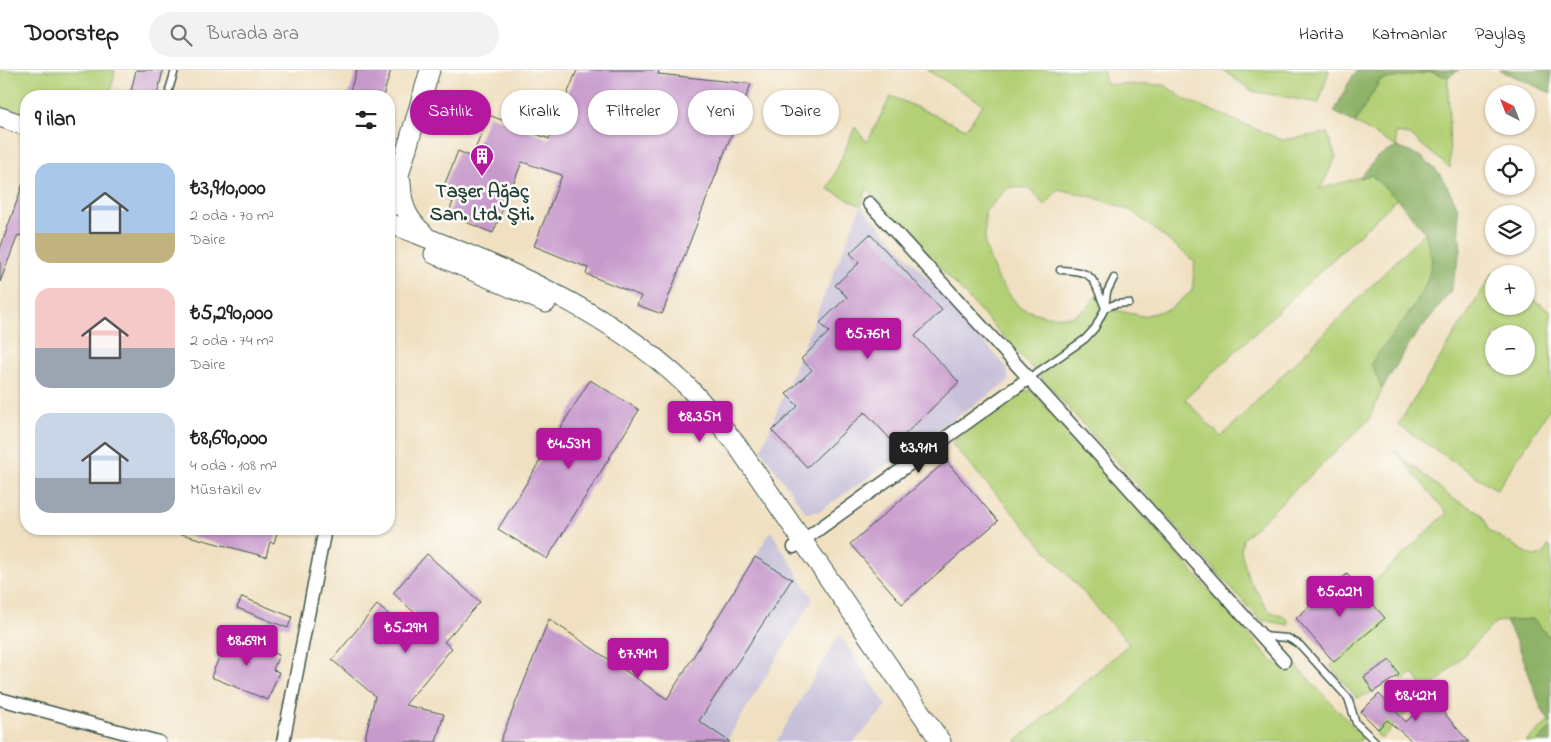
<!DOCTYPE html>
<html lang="tr">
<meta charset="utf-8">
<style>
body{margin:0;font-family:"Indie Flower",sans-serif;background:#f2f2f2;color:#222;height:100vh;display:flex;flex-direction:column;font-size:19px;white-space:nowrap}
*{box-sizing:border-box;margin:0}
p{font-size:16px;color:#767676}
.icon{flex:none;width:28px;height:28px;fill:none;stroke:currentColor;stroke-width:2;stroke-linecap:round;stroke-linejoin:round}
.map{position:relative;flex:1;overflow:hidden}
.panel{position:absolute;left:20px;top:20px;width:375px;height:445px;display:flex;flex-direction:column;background:#fff;border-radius:20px;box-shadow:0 1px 4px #0004}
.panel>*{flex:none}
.top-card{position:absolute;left:410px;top:20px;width:475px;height:45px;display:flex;gap:10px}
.needle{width:32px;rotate:318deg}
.tools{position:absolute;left:1485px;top:15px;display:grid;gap:10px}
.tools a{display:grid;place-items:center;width:50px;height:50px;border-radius:50%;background:#fff;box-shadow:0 1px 4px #0004;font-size:25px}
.price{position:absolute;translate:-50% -42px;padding:0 11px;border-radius:5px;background:#b5179e;color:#fff;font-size:16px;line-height:32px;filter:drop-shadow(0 1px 2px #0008)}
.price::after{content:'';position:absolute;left:50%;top:30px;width:15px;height:11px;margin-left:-8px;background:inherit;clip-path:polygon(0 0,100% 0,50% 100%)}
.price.on{background:#222;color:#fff}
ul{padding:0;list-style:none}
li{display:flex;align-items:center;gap:15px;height:125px;padding:0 15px}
li span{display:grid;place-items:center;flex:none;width:140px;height:100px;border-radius:15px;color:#555}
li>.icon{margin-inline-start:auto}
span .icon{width:60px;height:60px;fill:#fffc;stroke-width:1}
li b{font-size:21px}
h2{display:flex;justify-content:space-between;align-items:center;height:60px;padding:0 15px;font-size:21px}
.tag{padding:0 18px;border-radius:22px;background:#fff;box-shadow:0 1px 4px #0004;font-size:18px;line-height:45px}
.tag.on{background:#b5179e;color:#fff}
header{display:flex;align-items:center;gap:30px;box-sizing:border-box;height:70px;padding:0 25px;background:#fff;border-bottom:1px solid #e0e0e0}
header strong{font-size:24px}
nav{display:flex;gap:28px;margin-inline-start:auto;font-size:18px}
.search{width:350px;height:45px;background:#f2f2f2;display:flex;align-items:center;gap:12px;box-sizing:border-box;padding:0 18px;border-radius:28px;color:#767676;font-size:19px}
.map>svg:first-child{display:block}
.industrial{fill:#c6c0d9}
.green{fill:#b3d076;stroke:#698655;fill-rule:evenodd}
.forest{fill:#8eb267;stroke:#56784e}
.building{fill:#c79acc}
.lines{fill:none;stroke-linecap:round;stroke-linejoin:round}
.service-casing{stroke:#3e5549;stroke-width:9}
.minor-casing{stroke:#3e5549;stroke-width:15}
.secondary-casing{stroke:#3e5549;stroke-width:21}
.service{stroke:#fff;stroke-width:6}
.minor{stroke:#fff;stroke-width:12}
.secondary{stroke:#fff;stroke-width:19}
.labels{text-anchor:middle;stroke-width:5;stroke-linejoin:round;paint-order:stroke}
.poi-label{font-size:20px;font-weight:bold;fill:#1f3d34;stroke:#fdfcf7}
</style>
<header>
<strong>Doorstep</strong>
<div class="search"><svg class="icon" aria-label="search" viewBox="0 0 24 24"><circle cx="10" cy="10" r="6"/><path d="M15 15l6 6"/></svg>Burada ara</div>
<nav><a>Harita</a><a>Katmanlar</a><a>Paylaş</a></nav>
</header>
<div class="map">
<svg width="1551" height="672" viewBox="0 0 1551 672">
<rect width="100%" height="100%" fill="#fdfcf7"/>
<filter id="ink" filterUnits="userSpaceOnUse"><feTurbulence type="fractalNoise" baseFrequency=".02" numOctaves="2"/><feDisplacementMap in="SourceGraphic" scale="10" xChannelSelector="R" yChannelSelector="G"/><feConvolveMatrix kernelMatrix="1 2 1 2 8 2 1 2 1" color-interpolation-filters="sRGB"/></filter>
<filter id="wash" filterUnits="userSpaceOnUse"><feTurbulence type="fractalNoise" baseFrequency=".0096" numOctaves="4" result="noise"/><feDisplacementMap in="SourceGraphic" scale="20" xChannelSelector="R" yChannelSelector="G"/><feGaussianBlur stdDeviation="1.12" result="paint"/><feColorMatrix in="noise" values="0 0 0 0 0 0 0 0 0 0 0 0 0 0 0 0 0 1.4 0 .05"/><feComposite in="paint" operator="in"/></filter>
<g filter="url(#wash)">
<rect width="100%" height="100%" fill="#f0e0c1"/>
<path class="industrial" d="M861,136L950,233L1007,298L1009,311L820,441L806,443L761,380Z
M771,461L813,529L727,670L730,672H500L549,549L667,629Z
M839,564L887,636L854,672H776Z"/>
<path class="green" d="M0,0H115L110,26H26V46L0,37Z
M927,0H1103L1106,14L1165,15L1184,29L1282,70L1327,63L1336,87L1320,119L1371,104L1397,129L1185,329L1221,367L1425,162C1428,171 1432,180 1432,189C1433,219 1389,269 1371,293L1382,319L1369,350L1243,469L1241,480L1248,508L1269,541L1287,548L1289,555L1260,550L1037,303L867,118L861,136L828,119L855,57L867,72L891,26L966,59L983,34ZM1009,117L1029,118L1045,136L1058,119L1093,127L1132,141L1195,192L1192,221L1170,239L1143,246L1105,238L1099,222L1087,238L1072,247L1046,246L1020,238L997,208L985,176V142Z
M1223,0H1329L1319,33L1252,21Z
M1431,2L1448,7L1450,98L1410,65L1395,63L1397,77L1355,53L1380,10Z
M1493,203L1494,204V236H1526V225L1551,241V337L1497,420L1398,355ZM1494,264H1526V296H1494Z
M1021,321H1032L1272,591L1283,598L1291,590L1363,667L1358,672H1015L1129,574L951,373Z
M1394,380L1452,428L1479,442L1486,452L1488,460L1534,487L1543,485L1548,476L1551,478V569L1533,549L1496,552L1381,669L1375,662L1396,641L1408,637L1424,619L1413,603L1403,611L1390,591L1373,622L1357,628L1330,596L1334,592L1363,522L1447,443Z
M1549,651L1551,658L1537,672H1525Z"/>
<path class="forest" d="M1357,0H1459L1448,7L1431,2L1380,10L1355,53L1334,42L1348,14Z
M1499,0H1551V23Z
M1397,77L1422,87L1440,104L1457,135L1461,181L1450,222L1410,273L1382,319L1371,293L1416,234L1428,209L1432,190L1425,162L1397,129L1371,105L1360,108L1377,87Z
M1533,549L1551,569V654L1541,638L1521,582L1506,551Z
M1551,658V672H1537Z"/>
<g id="blocks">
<path class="building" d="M136,0H163L157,26L131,21Z
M357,0H391L383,26H348Z
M577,0H659L658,4L751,14L662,244L637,235L641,226L586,204L588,198L534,176L562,105L522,92L493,163L448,145L453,132L440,126L458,81L472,87L489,45L549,69Z
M25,108H26V151L21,166L18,165L0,212V179Z
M870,164L942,240L915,266L959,312L895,374L865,342L807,397L772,361L798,336L786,324L812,300L801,289L829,262L820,253L847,227L835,215L859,193L850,183Z
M590,310L639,340L547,489L498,459Z
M946,391L998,451L902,534L850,474Z
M175,459H278L274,473L270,472L266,487L174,462Z
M427,484L480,532L444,572L452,578L405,635L444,644L436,672H364L375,626L332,590L377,535L418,569L429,556L393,523Z
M755,487L792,509L699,651L730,672H500L549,549L667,629Z
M1347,504L1385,548L1334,592L1296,548Z
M242,527L292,547L288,558L237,538Z
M229,563L279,585L273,600L279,602L268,630L211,607Z
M1390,590L1399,605L1373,622L1364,607Z
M1379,624L1406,652L1431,628L1469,672H1413L1387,650L1378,659L1361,642Z"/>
</g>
</g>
<g filter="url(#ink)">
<use href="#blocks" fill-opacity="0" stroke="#3e5549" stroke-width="1"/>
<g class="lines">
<g class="service-casing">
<path id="service" d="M169,20L175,0
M1060,200C1095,201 1092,207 1105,238L1115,234L1129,233
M1029,308L1085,269L1095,258L1105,238L1107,222L1114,208
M1262,566L1288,568L1300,575L1348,628L1356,653L1376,672"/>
</g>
<g class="minor-casing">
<path id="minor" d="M869,133L1119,407L1284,591
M794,477L1029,308
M0,629L159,672
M283,672L325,459"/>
</g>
<g class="secondary-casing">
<path id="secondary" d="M0,47L26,56
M401,112C402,136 406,147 424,164
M389,139L430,0
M389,153C494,194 601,234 684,313C703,332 719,353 736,374L941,672
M434,184L546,233"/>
</g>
<use href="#service" class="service"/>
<use href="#minor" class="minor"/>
<use href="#secondary" class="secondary"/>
</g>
</g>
<defs>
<g id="building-pin" transform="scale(1.25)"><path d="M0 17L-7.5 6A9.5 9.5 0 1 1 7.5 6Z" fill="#b5179e" stroke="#fdfcf7"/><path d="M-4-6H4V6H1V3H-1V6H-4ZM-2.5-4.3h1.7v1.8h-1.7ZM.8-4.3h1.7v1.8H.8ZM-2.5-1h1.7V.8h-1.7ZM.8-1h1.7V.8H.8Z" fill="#fff"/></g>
</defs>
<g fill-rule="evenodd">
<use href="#building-pin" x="482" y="86"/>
</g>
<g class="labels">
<g class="poi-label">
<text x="482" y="127">Taşer Ağaç<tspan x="482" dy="23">San. Ltd. Şti.</tspan></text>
</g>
</g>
</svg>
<div class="tools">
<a><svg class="needle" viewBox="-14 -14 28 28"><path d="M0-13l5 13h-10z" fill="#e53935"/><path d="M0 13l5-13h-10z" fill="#767676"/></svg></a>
<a><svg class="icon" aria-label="locate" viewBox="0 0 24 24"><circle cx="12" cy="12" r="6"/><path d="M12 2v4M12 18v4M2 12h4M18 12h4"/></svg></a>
<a><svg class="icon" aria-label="layers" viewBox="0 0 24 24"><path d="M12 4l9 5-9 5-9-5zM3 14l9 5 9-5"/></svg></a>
<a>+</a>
<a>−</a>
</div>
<b class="price" style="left:868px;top:290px">₺5.76M</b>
<b class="price" style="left:700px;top:373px">₺8.35M</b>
<b class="price" style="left:569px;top:400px">₺4.53M</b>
<b class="price on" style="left:919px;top:404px">₺3.91M</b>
<b class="price" style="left:1340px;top:548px">₺5.02M</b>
<b class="price" style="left:406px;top:584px">₺5.29M</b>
<b class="price" style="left:247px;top:597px">₺8.69M</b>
<b class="price" style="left:638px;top:610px">₺7.94M</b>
<b class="price" style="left:1416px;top:652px">₺8.42M</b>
<div class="top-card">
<a class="tag on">Satılık</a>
<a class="tag">Kiralık</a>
<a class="tag">Filtreler</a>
<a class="tag">Yeni</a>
<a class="tag">Daire</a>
</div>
<section class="panel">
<h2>9 ilan<svg class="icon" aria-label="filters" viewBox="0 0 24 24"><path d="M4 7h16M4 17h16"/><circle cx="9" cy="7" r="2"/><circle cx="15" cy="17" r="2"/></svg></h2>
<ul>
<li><span style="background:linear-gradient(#a9c7e8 70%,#c2b280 0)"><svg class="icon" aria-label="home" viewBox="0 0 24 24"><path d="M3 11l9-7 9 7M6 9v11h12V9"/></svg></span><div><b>₺3,910,000</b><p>2 oda · 70 m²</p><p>Daire</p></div></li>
<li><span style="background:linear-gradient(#f6c9c9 60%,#9aa5b1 0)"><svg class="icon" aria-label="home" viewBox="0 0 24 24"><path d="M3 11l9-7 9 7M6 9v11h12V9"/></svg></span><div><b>₺5,290,000</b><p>2 oda · 74 m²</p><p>Daire</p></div></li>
<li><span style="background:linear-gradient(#c9d6e8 65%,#9aa5b1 0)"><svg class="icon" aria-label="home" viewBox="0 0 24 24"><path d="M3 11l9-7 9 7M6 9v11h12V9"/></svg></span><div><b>₺8,690,000</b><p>4 oda · 108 m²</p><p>Müstakil ev</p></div></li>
</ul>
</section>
</div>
